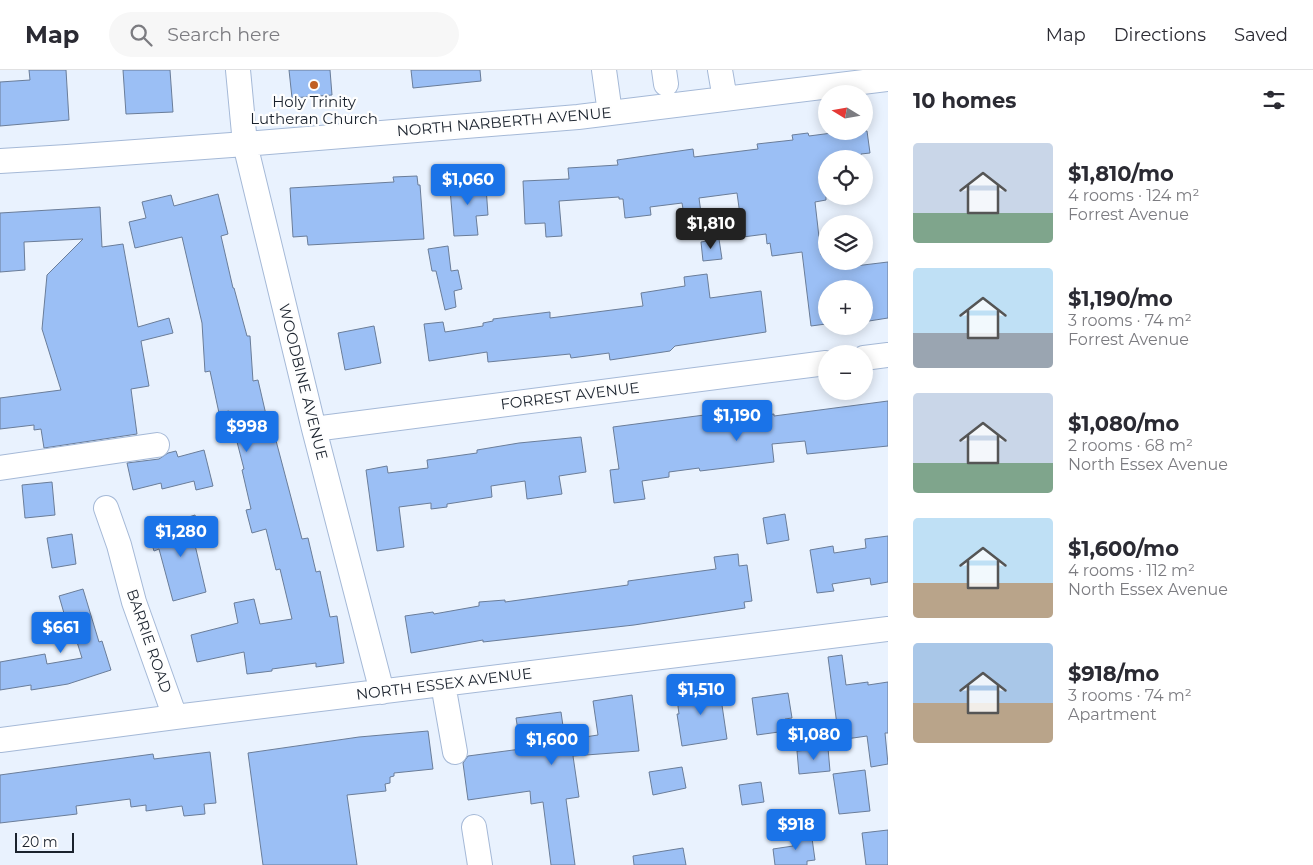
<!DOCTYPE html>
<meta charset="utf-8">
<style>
body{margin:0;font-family:Montserrat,sans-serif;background:#f7f7f7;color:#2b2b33;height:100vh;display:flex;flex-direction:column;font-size:19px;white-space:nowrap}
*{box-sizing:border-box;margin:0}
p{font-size:16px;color:#7c7c81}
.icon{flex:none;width:28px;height:28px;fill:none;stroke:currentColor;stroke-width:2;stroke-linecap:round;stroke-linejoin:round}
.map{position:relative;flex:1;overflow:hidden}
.side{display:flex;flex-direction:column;background:#fff;width:425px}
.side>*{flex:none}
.needle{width:32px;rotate:281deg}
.buttons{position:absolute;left:818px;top:15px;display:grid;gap:10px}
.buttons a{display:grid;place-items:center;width:55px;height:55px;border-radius:50%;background:#fff;box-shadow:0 2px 12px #0003;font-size:25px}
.scale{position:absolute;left:15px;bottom:12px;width:59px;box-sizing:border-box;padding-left:5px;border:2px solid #1a222d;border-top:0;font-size:14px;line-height:18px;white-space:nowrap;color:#1a222d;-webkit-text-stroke:4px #fefefe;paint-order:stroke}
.price{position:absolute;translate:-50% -42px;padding:0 11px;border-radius:5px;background:#1a73e8;color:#fff;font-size:16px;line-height:32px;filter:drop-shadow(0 1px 2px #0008)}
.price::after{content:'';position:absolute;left:50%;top:30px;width:15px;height:11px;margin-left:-8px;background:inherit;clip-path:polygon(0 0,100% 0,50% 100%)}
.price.selected{background:#222;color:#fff}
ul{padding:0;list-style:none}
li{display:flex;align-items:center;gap:15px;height:125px;padding:0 25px}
li span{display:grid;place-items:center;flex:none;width:140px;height:100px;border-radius:5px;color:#555}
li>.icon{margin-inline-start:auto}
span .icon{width:60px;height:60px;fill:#fffc;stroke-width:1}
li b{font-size:21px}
h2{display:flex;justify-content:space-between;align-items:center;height:60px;padding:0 25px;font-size:21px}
header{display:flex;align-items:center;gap:30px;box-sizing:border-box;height:70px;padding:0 25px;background:#fff;border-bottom:1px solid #e1e1e2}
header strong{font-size:24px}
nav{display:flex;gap:28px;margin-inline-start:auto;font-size:18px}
.search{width:350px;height:45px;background:#f7f7f7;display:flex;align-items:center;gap:12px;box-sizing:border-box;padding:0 18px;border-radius:28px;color:#7c7c81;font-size:19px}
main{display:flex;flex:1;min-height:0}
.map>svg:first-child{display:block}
.building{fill:#9bbff5;stroke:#6a7d99}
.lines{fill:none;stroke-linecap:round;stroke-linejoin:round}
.minor-casing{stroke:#a5b9d7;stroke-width:26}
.minor{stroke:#fff;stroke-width:24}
.poi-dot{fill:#c15f23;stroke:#fefefe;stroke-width:2}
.labels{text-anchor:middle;stroke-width:4.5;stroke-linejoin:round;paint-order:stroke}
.poi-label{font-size:15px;fill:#1a222d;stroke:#fefefe}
.street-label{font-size:15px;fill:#1a222d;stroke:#fefefe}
</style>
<header>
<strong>Map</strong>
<div class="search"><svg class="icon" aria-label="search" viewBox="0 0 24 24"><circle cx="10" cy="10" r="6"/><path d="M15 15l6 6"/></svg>Search here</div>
<nav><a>Map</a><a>Directions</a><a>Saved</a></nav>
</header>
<main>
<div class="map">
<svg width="888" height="795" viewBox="0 0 888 795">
<rect width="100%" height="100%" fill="#e9f2fe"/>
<path class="building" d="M29,0H66L69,50L0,56V12L30,10Z
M123,0H170L173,42L126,44Z
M289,0H330L332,25L292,28Z
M411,0H480L481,11L413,18Z
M847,61H867L870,83L861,84V89H826V130L815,132L821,185L826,184V191H855V196L888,192V248L869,251L865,219H826V254L811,256L802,182L772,186L770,173L767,174L766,164L743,167L737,123L699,128L701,143L684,145L682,133L650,137L651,145L625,148L623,129H619V127L559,131L562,166L546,167L545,153L525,154L523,111L569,109L568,98L618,95L617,90L693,79L694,87L758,79L757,74L793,70L792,65L808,63L809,66Z
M417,106L418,115H420L424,169L308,175L307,166L293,167L290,118L394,112L393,107Z
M477,107L478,118L486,117L488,145L476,146L478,165L454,166L450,119H460L459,108Z
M218,124L228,164L221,166L233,218H234L247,266H250L253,311L258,310L267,349L270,348L302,469L308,468L316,502L320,501L330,547L337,546L344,593L316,597V593L272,599V601L247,604L244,582L197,592L191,565L238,553L234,533L254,529L260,554L292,549L280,499L276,500L266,459L252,463L246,440L251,439L242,400L244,399L229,341L219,343L210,301L205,302L202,253L182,167L135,178L129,152L146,148L142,132L171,125L174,136Z
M100,137L102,177L123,174L138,257L169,248L173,263L141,271L149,316L131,319L137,364L44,378L41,359L34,360V355L0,359V328L61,320L42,259L47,205L83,169L24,172L25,200L0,202V143Z
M719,169L722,189L703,191L701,172Z
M448,176L451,201L458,200L462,219L454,221L456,237L445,240L436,201H432L428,179Z
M707,204L710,228L761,221L766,262L675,276L670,281L610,290L609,283L571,288L570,284L488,292L487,282L429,291L424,254L443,252L445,262L483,256V253L493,251V249L550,242V248L643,236L641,223L685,216L684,207Z
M374,256L381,293L345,300L338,263Z
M888,331V376L807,384L805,371L772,374L774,392L700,401L699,398L669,402V407L642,411L645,429L614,433L610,400L619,399L613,357L727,342L728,349L774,344V346Z
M581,367L586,402L559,406L562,424L527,429L525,411L491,416L492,427L447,434V437L431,439V433L399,437L404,477L377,481L366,400L387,396L388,403L428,398L427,390L477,383V380L519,373Z
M204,380L213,416L196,420L194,411L162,419L161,413L133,420L127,393L159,389L168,383L176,381L178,387Z
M52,412L55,445L25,448L22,415Z
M785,444L789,470L767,474L763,448Z
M195,445L203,473L195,475L206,522L173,531L159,479L154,481L149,465L178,457L176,451Z
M72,464L76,494L52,498L47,468Z
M888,466V512L871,515L870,508L832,514L834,521L817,523L810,480L833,476L834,483L866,478L865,469Z
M738,484L739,496L747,495L752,531L744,532L745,538L634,555L483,572V570L411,583L405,546L433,542L434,544L479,536V532L505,530V532L628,515V511L716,499L714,487Z
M83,519L99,572L102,571L111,600L68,614L31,620V615L0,620V592L45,584L47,594L82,588L72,556L68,557L59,526Z
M842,585L846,615L868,612V615L888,612V663H885L888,694L871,697L867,666L839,670L828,587Z
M719,615L727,669L682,676L677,644H679L676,621Z
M788,623L792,648L785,649L786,661L757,665L752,628Z
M632,625L639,681L573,686L579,727L566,729L575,795H551L543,732L531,734L530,721L468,730L463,693L468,686L521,679L516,648L561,642L565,670L598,665L593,631Z
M428,661L433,699L394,703V706L390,707V713L385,714L386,721L347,725L357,795H263L248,683L359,667Z
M828,678L830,701L799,704L797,681Z
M210,682L216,733L204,734L205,744L184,746L182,736L146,741V735L131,737L130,729L76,736L77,744L0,753V705L153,684L154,689Z
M682,697L686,718L653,725L649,702Z
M865,700L870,741L839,744L833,704Z
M761,712L764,732L742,735L739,715Z
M888,760V795H866L862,763Z
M811,761L815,790L807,791V795H775L773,779L793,776L791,764Z
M683,778L686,795H634L633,786Z"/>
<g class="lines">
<g class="minor-casing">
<path id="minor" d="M238,0L245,74L314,359L382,622
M604,0L610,43
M664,0L666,14
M720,0L725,29
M0,91L67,87L245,74L578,47L888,9
M864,288L888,285
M314,359L826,293
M0,398L157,375
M106,438L119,475L134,532L175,647
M443,614L455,682
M0,670L175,647L888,559
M474,757L480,795"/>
</g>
<use href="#minor" class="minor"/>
</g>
<circle class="poi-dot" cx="314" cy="15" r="5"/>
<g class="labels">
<g class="poi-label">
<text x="314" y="37">Holy Trinity<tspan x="314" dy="17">Lutheran Church</tspan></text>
</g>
<g class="street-label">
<text transform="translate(504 52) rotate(-5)" y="5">NORTH NARBERTH AVENUE</text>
<text transform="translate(303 312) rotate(76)" y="5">WOODBINE AVENUE</text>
<text transform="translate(570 326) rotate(-7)" y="5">FORREST AVENUE</text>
<text transform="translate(149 571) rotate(71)" y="5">BARRIE ROAD</text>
<text transform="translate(444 614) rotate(-7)" y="5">NORTH ESSEX AVENUE</text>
</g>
</g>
</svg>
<div class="buttons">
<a><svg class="needle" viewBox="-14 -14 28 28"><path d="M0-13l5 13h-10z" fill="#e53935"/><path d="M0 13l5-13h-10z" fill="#7c7c81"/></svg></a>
<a><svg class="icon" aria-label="locate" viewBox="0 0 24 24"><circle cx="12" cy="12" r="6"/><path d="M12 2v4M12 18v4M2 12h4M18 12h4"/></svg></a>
<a><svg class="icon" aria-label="layers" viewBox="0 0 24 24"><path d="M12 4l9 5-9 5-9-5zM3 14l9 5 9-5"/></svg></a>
<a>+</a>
<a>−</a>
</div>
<div class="scale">20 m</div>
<b class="price" style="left:468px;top:136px">$1,060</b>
<b class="price selected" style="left:711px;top:180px">$1,810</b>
<b class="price" style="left:737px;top:372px">$1,190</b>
<b class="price" style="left:247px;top:383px">$998</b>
<b class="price" style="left:181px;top:488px">$1,280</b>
<b class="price" style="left:61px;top:584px">$661</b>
<b class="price" style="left:701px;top:646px">$1,510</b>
<b class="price" style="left:814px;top:691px">$1,080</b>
<b class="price" style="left:552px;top:696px">$1,600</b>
<b class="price" style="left:796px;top:781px">$918</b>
</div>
<section class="side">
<h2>10 homes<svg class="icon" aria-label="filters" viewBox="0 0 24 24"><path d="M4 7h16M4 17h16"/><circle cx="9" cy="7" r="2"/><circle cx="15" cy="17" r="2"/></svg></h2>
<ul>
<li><span style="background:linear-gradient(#c9d6e8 70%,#7fa58c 0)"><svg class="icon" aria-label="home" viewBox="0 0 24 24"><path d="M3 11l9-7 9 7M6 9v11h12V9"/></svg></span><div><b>$1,810/mo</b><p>4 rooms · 124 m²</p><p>Forrest Avenue</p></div></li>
<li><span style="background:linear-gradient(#bfe0f5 65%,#9aa5b1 0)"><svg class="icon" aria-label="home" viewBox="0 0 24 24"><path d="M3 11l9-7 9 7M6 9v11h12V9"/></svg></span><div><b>$1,190/mo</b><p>3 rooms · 74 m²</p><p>Forrest Avenue</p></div></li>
<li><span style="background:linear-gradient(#c9d6e8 70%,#7fa58c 0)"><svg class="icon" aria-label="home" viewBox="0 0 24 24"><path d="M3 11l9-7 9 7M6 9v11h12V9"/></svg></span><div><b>$1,080/mo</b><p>2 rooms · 68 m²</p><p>North Essex Avenue</p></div></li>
<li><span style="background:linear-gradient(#bfe0f5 65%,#b9a48a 0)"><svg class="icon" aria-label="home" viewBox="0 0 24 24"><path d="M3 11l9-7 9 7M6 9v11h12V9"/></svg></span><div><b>$1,600/mo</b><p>4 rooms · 112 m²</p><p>North Essex Avenue</p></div></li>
<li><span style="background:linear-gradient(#a9c7e8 60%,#b9a48a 0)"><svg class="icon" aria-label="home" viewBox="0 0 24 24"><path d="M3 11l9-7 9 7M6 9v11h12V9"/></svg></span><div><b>$918/mo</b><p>3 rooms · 74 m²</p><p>Apartment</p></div></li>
</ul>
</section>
</main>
